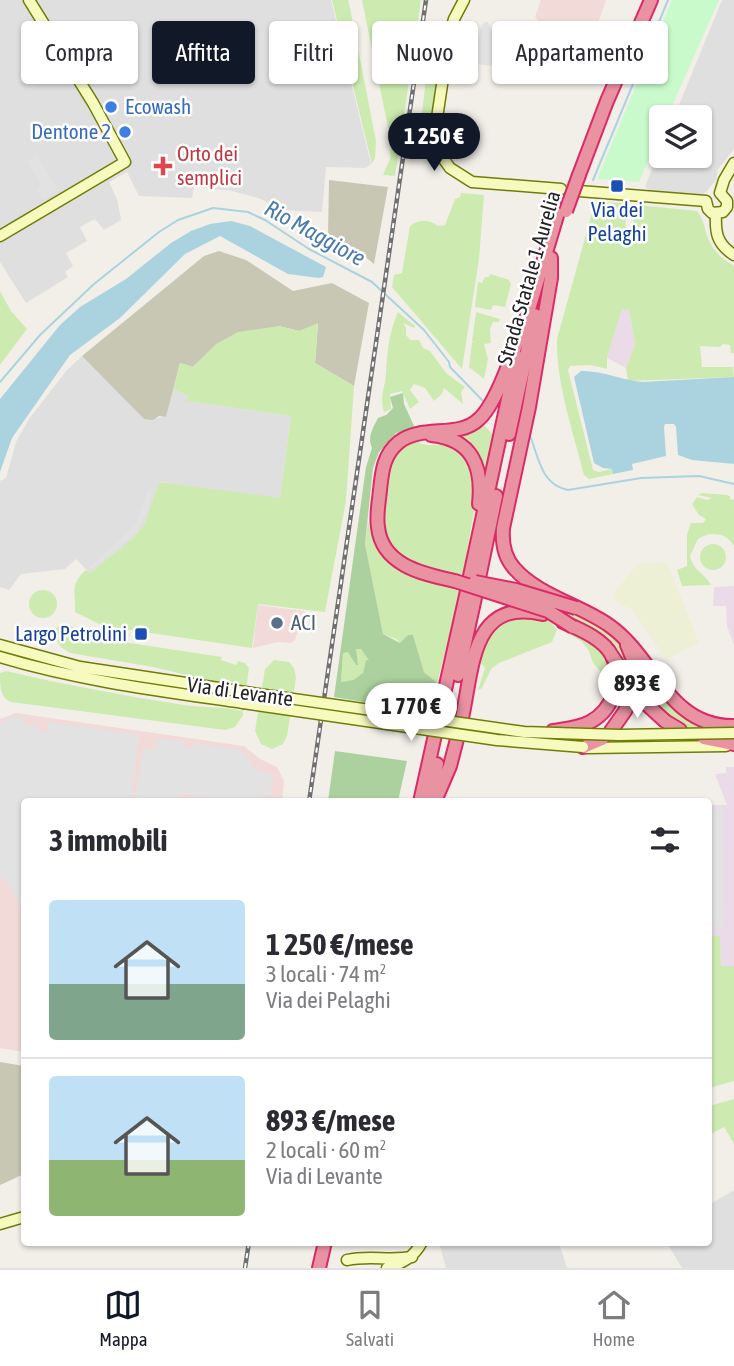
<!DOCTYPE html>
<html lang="it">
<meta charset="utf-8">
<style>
body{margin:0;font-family:"Asap Condensed",sans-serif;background:#f7f7f7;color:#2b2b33;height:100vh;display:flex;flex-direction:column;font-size:26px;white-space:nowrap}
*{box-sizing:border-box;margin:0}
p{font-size:23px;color:#7c7c81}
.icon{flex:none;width:38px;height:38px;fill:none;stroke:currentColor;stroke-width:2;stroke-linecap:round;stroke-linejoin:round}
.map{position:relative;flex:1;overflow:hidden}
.panel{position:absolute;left:21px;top:798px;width:691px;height:448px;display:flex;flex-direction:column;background:#fff;border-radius:7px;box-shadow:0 2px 5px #0004}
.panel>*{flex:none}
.guide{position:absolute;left:21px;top:21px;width:693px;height:63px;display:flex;gap:14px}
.tools{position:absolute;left:649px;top:105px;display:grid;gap:14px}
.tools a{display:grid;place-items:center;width:63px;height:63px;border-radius:7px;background:#fff;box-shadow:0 2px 5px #0004;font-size:35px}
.price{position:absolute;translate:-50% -60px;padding:0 16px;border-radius:24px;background:#fff;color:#222;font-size:23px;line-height:46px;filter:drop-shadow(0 2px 4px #0008)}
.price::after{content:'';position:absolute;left:50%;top:42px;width:21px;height:16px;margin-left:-10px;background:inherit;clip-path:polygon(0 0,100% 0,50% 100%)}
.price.on{background:#111827;color:#fff}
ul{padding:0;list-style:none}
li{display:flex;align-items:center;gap:21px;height:175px;padding:0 28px}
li+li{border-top:2px solid #e1e1e2}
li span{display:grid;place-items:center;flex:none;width:196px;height:140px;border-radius:7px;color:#555}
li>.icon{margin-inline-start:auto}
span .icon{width:84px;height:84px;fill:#fffc;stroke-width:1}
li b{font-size:30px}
h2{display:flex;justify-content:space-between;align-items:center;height:84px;padding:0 28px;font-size:30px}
.pill{padding:0 24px;border-radius:7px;background:#fff;box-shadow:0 2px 5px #0004;font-size:24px;line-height:63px}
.pill.on{background:#111827;color:#fff}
.tabs{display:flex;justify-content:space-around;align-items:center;height:98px;border-top:2px solid #e1e1e2;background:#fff;font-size:19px;color:#7c7c81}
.tabs a{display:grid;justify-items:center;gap:4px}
.tabs .on{color:#111827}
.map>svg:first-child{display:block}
.residential{fill:#e0dfdf}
.commercial{fill:#f2dad9}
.industrial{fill:#ebdbe8}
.construction{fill:#c7c7b4}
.farmland{fill:#eef0d5}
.grass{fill:#cdebb0}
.forest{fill:#add19e;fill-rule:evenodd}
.park{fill:#c8facc}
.parking{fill:#e2e2e2}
.water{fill:#aad3df}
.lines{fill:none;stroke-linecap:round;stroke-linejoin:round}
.stream{stroke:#aad3df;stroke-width:2}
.secondary-casing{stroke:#707d05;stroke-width:13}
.highway-casing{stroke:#dc2a67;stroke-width:16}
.secondary{stroke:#f7fabf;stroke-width:10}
.highway{stroke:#e892a2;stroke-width:12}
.rail-casing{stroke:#707070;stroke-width:4.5}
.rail{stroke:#fff;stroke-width:2;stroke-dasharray:5;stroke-linecap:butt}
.secondary-bridge-casing{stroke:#707d05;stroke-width:13;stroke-linecap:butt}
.highway-bridge-casing{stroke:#dc2a67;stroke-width:16;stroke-linecap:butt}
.secondary-bridge{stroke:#f7fabf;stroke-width:10}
.highway-bridge{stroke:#e892a2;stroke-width:12}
.shop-dot{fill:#3f7fe0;stroke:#fff;stroke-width:2.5}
.health-dot{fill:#e0444e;stroke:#fff;stroke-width:2.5}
.transit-dot{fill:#1a4fb4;stroke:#fff;stroke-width:2.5}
.service-dot{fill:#5c6f8a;stroke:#fff;stroke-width:2.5}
.labels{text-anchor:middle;stroke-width:5;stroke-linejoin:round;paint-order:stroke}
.shop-label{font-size:21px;fill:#366cbe;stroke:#fff;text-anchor:start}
.health-label{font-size:21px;fill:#be3a42;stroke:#fff;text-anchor:start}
.transit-label{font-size:21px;fill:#164399;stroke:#fff}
.street-label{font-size:21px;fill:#222;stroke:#fff}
.service-label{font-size:21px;fill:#4e5e75;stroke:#fff;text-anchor:start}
.water-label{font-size:23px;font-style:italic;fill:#4a7aab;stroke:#fff}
</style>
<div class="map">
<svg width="734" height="1268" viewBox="0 0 734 1268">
<rect width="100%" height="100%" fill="#f2efe9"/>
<path class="residential" d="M0,0H331L371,164L365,168L326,167L322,212L279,210L261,199L232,191L194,187L192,198L139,196L127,172L109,182L117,199L121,220L104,230L95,219L80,227L87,241L66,253L73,266L65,272L68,277L26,303L0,262Z
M722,0H734V149L718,169L716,180L704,194L650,192L645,186L661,147L662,156H700V117H674Z
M82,356L144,419L166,417L173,390L188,395V401L291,416L280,499L159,482L144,525L133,538L90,573L76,559L65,569L21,574L9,590L0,587V481L6,478L16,442L29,419L66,371Z
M734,1190V1268H682L667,1243L709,1242V1205Z
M439,1243H559L567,1268H446Z"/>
<path class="commercial" d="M541,0H606L591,43L566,51L535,17Z
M258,605L304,611L295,640L291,643L278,642L253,648Z
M16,713L244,746L260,759L277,767L284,781L282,801L24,802V1052L0,1048V719Z"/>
<path class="industrial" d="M622,308L629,310L635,344L626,368L607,358Z
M734,586V645L727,627L726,606H713L714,587Z
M726,767H734V966H721L720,936H709V805H727L715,774L726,773Z"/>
<path class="construction" d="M329,180L388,187L374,264L353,247L328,235Z
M219,251L246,260L293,291L332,283L369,303L354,386L315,363L318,324L299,331L279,326L216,345L193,367L180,363L166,417L159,416L153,420L144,419L82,356L204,256Z
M0,1062L24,1066V1174L0,1185Z"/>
<path class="farmland" d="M667,562L699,643L666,659L632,610L612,599L613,594L636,566L642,563Z"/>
<path class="grass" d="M332,0H348L350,8L376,141L375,158L372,164Z
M362,0H421L395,176L383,175L390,159L391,142Z
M428,63L438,71L430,136L425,129H420Z
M461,193L484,195L479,259L462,369L392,287L394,275L402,273L410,226C419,219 429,219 438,226L445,225L455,199L460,197Z
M595,202L625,203L626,232L632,225L638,205L697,211C706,223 704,231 710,242C715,253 724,260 734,266V353H731L730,345L723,344L720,347L700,346L702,367H733L734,377L628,381L626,368L635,344L629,310L622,309L607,358V369L591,365L570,366L568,370L593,470L599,472L612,469L613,474L589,479L584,475C573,431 556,384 557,339Z
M490,274L509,280L511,284L505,307L493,305L491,310L475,307L478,282L482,283L485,277H489Z
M0,291L11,311L27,329L0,365Z
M398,312L415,326L414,328L403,323L406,328V335L410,340H419L423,348L430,351L446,373L465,387L461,392L463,404L444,388L442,394L434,401L425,388L414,384L410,390L419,402L410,409L402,391L390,394L391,409L384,412C379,395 385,390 386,373C387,353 389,332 398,312Z
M476,312L500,319L499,322H493L490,329L491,343L484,344L488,359L484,379L469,367L472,342H475L472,341Z
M318,323L315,363L354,386L346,501L325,612L258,604L252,648L103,626L75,612C76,592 69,585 86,570L90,573L133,538L144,525L159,482L280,498L291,416L187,401L188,395L173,390L180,363L193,367L216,344L238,332L279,326L299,331Z
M482,423L494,436L484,481L449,432Z
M416,441C427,448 439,443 450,445C460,447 465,462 474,468L478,488L463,575C443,571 418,569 401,554C394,549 388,541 386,532C382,518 386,469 394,456C399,449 408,445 416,441Z
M702,493L727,495L731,497L729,499L734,500V546C726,532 710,531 698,539L690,556C695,573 704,572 711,585L682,586L677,570L687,566V534L691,523H703L706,519L699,515L692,504L697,497L707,500L712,498L698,495Z
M368,522C370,527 371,533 373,538C389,577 428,577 461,591L437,683L424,672L413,635L400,643L396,639L383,634L365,544Z
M700 557a13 13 0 1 1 26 0a13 13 0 1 1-26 0Z
M29 604a14 14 0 1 1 28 0a14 14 0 1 1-28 0Z
M548,603C574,612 614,627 627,653C633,664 630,681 628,692L603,674L593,663L589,651L581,641L561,630Z
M534,615L551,622L557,630L552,642L499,663L491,669L482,688L478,690L485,668L478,660L483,642L502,620Z
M67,624L97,638L222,657L221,660L236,665L238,661L245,663L249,668L246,689L153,667L70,653L61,647L53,635L57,627Z
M355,649H361L370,660L366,661L363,673L353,680L341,682L343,652L348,651L356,665L358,664Z
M274,660L289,662L294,668L296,678L287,736L283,744L272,749L261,744L255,731L265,669Z
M6,671C62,684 120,695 178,704C199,708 221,706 243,711V715L235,727L225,730L11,702C0,698 0,685 0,673Z
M645,673H648C668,705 673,711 707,729L689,730L672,721L641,691L642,680Z
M709,936H720L721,966H734V1081L709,1088Z
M734,1099V1144L724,1127L709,1135V1106Z"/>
<path class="forest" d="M403,393L404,404L415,428L396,433L379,452L373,468L365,544L383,634L400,643L408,635H413L424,672L437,683L432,714L334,697L366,467L372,448C367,437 373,428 378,418L386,415L393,408L390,397ZM356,649H361L369,660H366L363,673L353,680L341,682L343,653L348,652L356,665H358Z
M335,751L407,761L398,801H328Z"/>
<path class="park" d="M672,0H719L667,117H662L661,131L639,182L597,179Z"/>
<path class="parking" d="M484,22H488L506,67L475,64L480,30Z
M55,63L65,80L56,85L51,78L29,91L23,82Z
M37,155L58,190L42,199L36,189L42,186L27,161Z
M153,488L147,512L136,533L93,568L88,569L136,524L148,490Z
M7,716L25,719L24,724L38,726L37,732L47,733L48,722L139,735L131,801L24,802V910L9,885L0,876V725L6,721Z
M157,738L183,742V747L192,748L194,744L242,750L253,768L270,774L273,781L271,795H265L260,802L233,801L182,794L174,801H135L143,748L155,749Z
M717,807H723L725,926H713L712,934H709V810H717Z"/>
<path class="water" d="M231,221L250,226L326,267L323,277L319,278L288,274L220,236L185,254L120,318L70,355L12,438L0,472V399L60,325L80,307L126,279L171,243L191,231L210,224Z
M581,371C601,370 621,380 642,382L734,377V464L692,460L678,455L676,427L674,424H665L664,427L666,456L632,464L633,470L613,474L612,469L603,468L594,463L574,377Z"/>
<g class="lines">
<path class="stream" d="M593,180L668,0
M0,382L40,335L94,284L159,232L178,220L213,208L248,212L265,220L309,249L372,282L424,330L449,362L450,367L484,402
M528,436L531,438C539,460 542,485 568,490L641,478L699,476L734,484"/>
<g class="secondary-casing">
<path id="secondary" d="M464,0L454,19L449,38L437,118L440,154L450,168L472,182L561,189
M579,191L706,201
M720,193L724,180L734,163
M706,201L708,209L712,213L723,212L727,207V201L720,193
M716,214C715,233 717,244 734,255
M0,236L125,162L93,103L29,0
M0,645L80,667L245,692
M0,657C80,681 161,691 243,703
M587,748L726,746
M0,1224L24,1217
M347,1260C369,1255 389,1261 412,1257
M387,1268C403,1263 414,1257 422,1242"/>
</g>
<g class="highway-casing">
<path id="highway" d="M579,175L607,101L651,0
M551,258V278L529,407L503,528C502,542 504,557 514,568C538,596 581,605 610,626C656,659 668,727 734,726
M524,326L559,209
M509,434L535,315
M431,435C472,439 483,466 479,504
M470,576L517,357
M479,578L496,496
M455,581C424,574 382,566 378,527C376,515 379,502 380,490C382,472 383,455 399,442C422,424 459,439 479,419C498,402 516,343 526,318
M627,645L634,662L635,682
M458,675L476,593
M462,718C473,669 471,597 543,614
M665,721L680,730
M459,729L460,728
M553,731C565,729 579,728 590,722C613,710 623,680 612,656C604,639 579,629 563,622
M611,731L625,711L632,695
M704,738L734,744
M583,747L602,739
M435,801L450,766L457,739
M420,802L467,591
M429,802L437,764
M319,1268L325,1242"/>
</g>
<use href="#secondary" class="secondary"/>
<use href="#highway" class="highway"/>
<g class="rail-casing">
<path id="rail" d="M309,802L426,0
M245,1268L249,1242"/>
</g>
<use href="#rail" class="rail"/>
<g class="secondary-bridge-casing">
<path id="secondary-bridge" d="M245,692L524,732L619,735L734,733
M243,703L497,740L583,747"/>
</g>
<g class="highway-bridge-casing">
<path id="highway-bridge" d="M566,211L579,175
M455,581L548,611L573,627
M475,582L516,590L576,608
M612,656L642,700L665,721"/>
</g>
<use href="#secondary-bridge" class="secondary-bridge"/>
<use href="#highway-bridge" class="highway-bridge"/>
</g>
<g class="shop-dot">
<circle cx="111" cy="107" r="7"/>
<circle cx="125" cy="132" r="7"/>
</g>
<path class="health-dot" d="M159.5 155.5h7v7h7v7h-7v7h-7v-7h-7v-7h7z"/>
<g class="transit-dot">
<rect x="610" y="179" width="14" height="14" rx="3.5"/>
<rect x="134" y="627" width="14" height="14" rx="3.5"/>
</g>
<circle class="service-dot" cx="277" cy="623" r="7"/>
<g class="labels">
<g class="shop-label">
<text x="125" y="114">Ecowash</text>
<text x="111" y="139" text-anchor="end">Dentone 2</text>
</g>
<g class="health-label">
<text x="177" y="161">Orto dei<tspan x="177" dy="24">semplici</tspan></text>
</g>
<g class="transit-label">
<text x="617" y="217">Via dei<tspan x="617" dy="24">Pelaghi</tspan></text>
<text x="127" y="641" text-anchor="end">Largo Petrolini</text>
</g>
<g class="street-label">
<text transform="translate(529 278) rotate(-74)" y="7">Strada Statale 1 Aurelia</text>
<text transform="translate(240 692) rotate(8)" y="7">Via di Levante</text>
</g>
<g class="service-label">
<text x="291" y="630">ACI</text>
</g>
<g class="water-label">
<text transform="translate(315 233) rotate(29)" y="8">Rio Maggiore</text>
</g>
</g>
</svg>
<div class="tools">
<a><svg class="icon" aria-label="layers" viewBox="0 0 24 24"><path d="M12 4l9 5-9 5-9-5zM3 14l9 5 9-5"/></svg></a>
</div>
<b class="price on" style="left:434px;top:173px">1 250 €</b>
<b class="price" style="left:637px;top:720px">893 €</b>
<b class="price" style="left:411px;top:743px">1 770 €</b>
<div class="guide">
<a class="pill">Compra</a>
<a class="pill on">Affitta</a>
<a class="pill">Filtri</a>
<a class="pill">Nuovo</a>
<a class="pill">Appartamento</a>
</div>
<section class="panel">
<h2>3 immobili<svg class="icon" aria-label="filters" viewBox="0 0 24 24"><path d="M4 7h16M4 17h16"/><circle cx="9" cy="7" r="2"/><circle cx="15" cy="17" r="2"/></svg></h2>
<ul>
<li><span style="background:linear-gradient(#bfe0f5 60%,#7fa58c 0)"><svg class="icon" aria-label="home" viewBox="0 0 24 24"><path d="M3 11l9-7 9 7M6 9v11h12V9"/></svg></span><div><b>1 250 €/mese</b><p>3 locali · 74 m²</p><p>Via dei Pelaghi</p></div></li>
<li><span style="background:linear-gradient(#bfe0f5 60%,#8fb573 0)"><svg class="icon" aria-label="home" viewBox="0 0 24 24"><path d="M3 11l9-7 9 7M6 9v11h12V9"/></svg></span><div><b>893 €/mese</b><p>2 locali · 60 m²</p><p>Via di Levante</p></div></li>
</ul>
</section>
</div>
<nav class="tabs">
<a class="on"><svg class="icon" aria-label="map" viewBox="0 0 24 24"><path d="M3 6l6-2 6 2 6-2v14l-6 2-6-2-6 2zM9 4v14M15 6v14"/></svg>Mappa</a>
<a><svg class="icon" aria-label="saved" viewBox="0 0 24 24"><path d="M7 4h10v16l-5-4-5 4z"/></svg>Salvati</a>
<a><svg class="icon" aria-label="home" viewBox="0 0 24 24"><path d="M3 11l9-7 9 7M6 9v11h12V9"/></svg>Home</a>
</nav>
